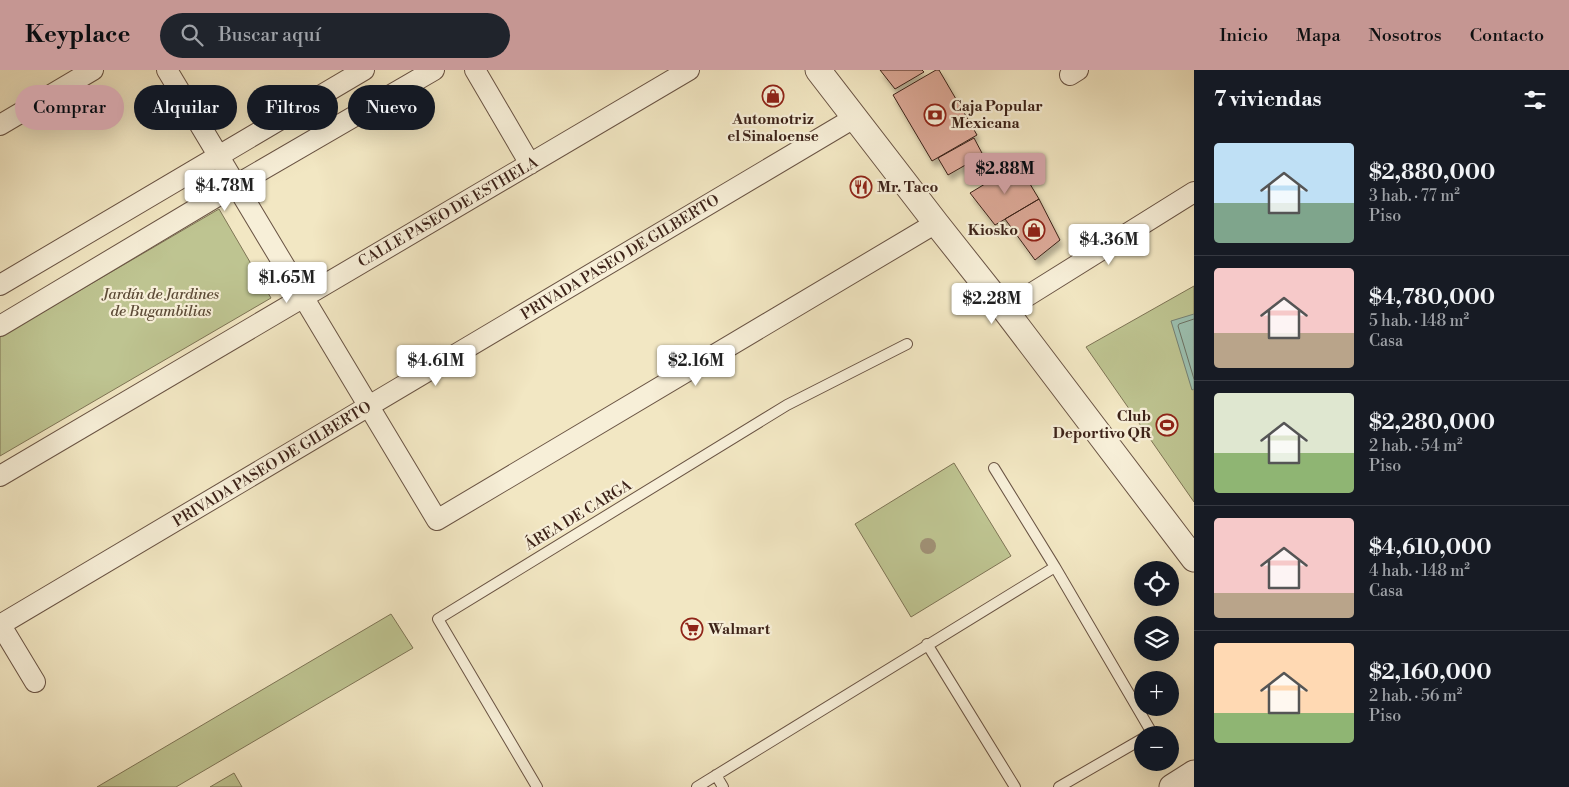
<!DOCTYPE html>
<html lang="es">
<meta charset="utf-8">
<style>
body{margin:0;font-family:"Libre Bodoni",serif;background:#20242c;color:#f1f3f6;height:100vh;display:flex;flex-direction:column;font-size:19px;white-space:nowrap}
*{box-sizing:border-box;margin:0}
p{font-size:16px;color:#9ea1a6}
.icon{flex:none;width:28px;height:28px;fill:none;stroke:currentColor;stroke-width:2;stroke-linecap:round;stroke-linejoin:round}
.map{position:relative;flex:1;overflow:hidden}
.sheet{display:flex;flex-direction:column;background:#171b24;width:375px}
.sheet>*{flex:none}
.banner{position:absolute;left:15px;top:15px;width:475px;height:45px;display:flex;gap:10px}
.fabs{position:absolute;left:1134px;top:491px;display:grid;gap:10px}
.fabs a{display:grid;place-items:center;width:45px;height:45px;border-radius:50%;background:#171b24;box-shadow:0 5px 20px #0002;font-size:25px}
.price{position:absolute;translate:-50% -42px;padding:0 11px;border-radius:5px;background:#fff;color:#222;font-size:16px;line-height:32px;filter:drop-shadow(0 1px 2px #0008)}
.price::after{content:'';position:absolute;left:50%;top:30px;width:15px;height:11px;margin-left:-8px;background:inherit;clip-path:polygon(0 0,100% 0,50% 100%)}
.price.on{background:#c59692;color:#111}
ul{padding:0;list-style:none}
li{display:flex;align-items:center;gap:15px;height:125px;padding:0 20px}
li+li{border-top:1px solid #363941}
li span{display:grid;place-items:center;flex:none;width:140px;height:100px;border-radius:5px;color:#555}
li>.icon{margin-inline-start:auto}
span .icon{width:60px;height:60px;fill:#fffc;stroke-width:1}
li b{font-size:21px}
h2{display:flex;justify-content:space-between;align-items:center;height:60px;padding:0 20px;font-size:21px}
.chip{padding:0 18px;border-radius:22px;background:#171b24;box-shadow:0 5px 20px #0002;font-size:18px;line-height:45px}
.chip.on{background:#c59692;color:#111}
header{display:flex;align-items:center;gap:30px;box-sizing:border-box;height:70px;padding:0 25px;background:#c59692;color:#111}
header strong{font-size:24px}
nav{display:flex;gap:28px;margin-inline-start:auto;font-size:18px}
.search{width:350px;height:45px;background:#20242c;display:flex;align-items:center;gap:12px;box-sizing:border-box;padding:0 18px;border-radius:28px;color:#9ea1a6;font-size:19px}
main{display:flex;flex:1;min-height:0}
.map>svg:first-child{display:block}
.green{fill:#bec491;stroke:#7e7455}
.water{fill:#9cc0b0;stroke:#768174}
.lines{fill:none;stroke-linecap:round;stroke-linejoin:round}
.shore{stroke:#6c7264;stroke-width:1}
.building{fill:#daa795;stroke:#3d2319;filter:url(#shadow)}
.service-casing{stroke:#6a5444;stroke-width:12}
.minor-casing{stroke:#6a5444;stroke-width:22}
.tertiary-casing{stroke:#6a5444;stroke-width:27}
.service{stroke:#f7efd8;stroke-width:10}
.minor{stroke:#f7efd8;stroke-width:20}
.tertiary{stroke:#f7efd8;stroke-width:25}
.tree{fill:#a09176}
.labels{text-anchor:middle;stroke-width:4.5;stroke-linejoin:round;paint-order:stroke}
.poi-label{font-size:15px;font-weight:bold;fill:#3d2319;stroke:#f7efd8;text-anchor:start}
.street-label{font-size:15px;fill:#3d2319;stroke:#f7efd8}
.park-label{font-size:15px;font-style:italic;fill:#5d4b37;stroke:#f7efd8}
</style>
<header>
<strong>Keyplace</strong>
<div class="search"><svg class="icon" aria-label="search" viewBox="0 0 24 24"><circle cx="10" cy="10" r="6"/><path d="M15 15l6 6"/></svg>Buscar aquí</div>
<nav><a>Inicio</a><a>Mapa</a><a>Nosotros</a><a>Contacto</a></nav>
</header>
<main>
<div class="map">
<svg width="1194" height="717" viewBox="0 0 1194 717">
<defs>
<filter id="shadow"><feDropShadow dx="3" dy="5.5" stdDeviation="2.5" flood-color="#0004"/></filter>
</defs>
<rect width="100%" height="100%" fill="#f2e7c3"/>
<filter id="stains"><feTurbulence type="fractalNoise" baseFrequency=".004" numOctaves="4"/><feColorMatrix values="0 0 0 0 .2 0 0 0 0 .09 0 0 0 0 .02 0 0 0 .5 -.17"/></filter>
<radialGradient id="worn" r=".72"><stop offset=".6" stop-color="#630" stop-opacity="0"/><stop offset="1" stop-color="#630" stop-opacity=".3"/></radialGradient>
<path class="green" d="M219,139L271,228L0,386V267Z
M1194,216V432L1086,277Z
M954,393L1011,486L911,547L855,454Z
M391,544L413,578L176,717H97Z
M234,703L242,717H210Z"/>
<path class="water" d="M1194,244V319L1192,320L1171,251Z"/>
<g class="lines">
<path class="shore" d="M1194,249L1179,254L1178,256L1194,309"/>
</g>
<path class="building" d="M880,0H922L924,2L895,19Z
M936,0H939L977,65L932,91L893,25Z
M974,68L983,85L948,105L938,88Z
M1018,94L1039,129L995,155L970,123Z
M1039,129L1060,170L1035,190L1005,149Z"/>
<g class="lines">
<g class="service-casing">
<path id="service" d="M994,398L1055,497
M927,574L1015,717
M716,705L723,717
M537,717L438,549L787,335L907,274
M697,717L1055,497L1152,663L1149,665
M1059,717L1142,669"/>
</g>
<g class="minor-casing">
<path id="minor" d="M167,0L437,450L936,153
M475,0L530,94
M1070,5L1078,0
M0,55L93,0
M0,215L364,0
M1005,240L1194,122
M0,256L236,115L434,0
M0,406L689,0
M0,554L35,612
M0,555L854,48"/>
</g>
<g class="tertiary-casing">
<path id="tertiary" d="M818,0L936,153L1005,240L1194,489
M1172,717L1194,703"/>
</g>
<use href="#service" class="service"/>
<use href="#minor" class="minor"/>
<use href="#tertiary" class="tertiary"/>
</g>
<circle class="tree" cx="928" cy="476" r="8"/>
<defs>
<g id="shop-ring" transform="scale(1.125)"><circle r="9.5" fill="#f7efd8" stroke="#8f2418" stroke-width="1.5"/><path d="M-5-2.5h2.3a2.7 3.5 0 0 1 5.4 0H5L5.5 6h-11ZM-1.5-2.5h3a1.5 2.3 0 0 0-3 0Z" fill="#8f2418"/></g>
<g id="bank-ring" transform="scale(1.125)"><circle r="9.5" fill="#f7efd8" stroke="#8f2418" stroke-width="1.5"/><path d="M-6-4H6V4H-6ZM0-2.3a2.3 2.3 0 1 0 0 4.6a2.3 2.3 0 1 0 0-4.6Z" fill="#8f2418"/></g>
<g id="restaurant-ring" transform="scale(1.125)"><circle r="9.5" fill="#f7efd8" stroke="#8f2418" stroke-width="1.5"/><path d="M-5-6h1v4h1v-4h1v4h1v-4h1v5L-1.5 .5V6h-2V.5L-5-1ZM5-6V6H3V1.5H1.5Q1.5-4 5-6Z" fill="#8f2418"/></g>
<g id="stadium-ring" transform="scale(1.125)"><circle r="9.5" fill="#f7efd8" stroke="#8f2418" stroke-width="1.5"/><path d="M0-5a6.5 5 0 1 0 0 10a6.5 5 0 1 0 0-10ZM-3.5-1.8h7v3.6h-7Z" fill="#8f2418"/></g>
<g id="supermarket-ring" transform="scale(1.125)"><circle r="9.5" fill="#f7efd8" stroke="#8f2418" stroke-width="1.5"/><path d="M-6-5.5h2.5l.6 2H6L4.5 2H-2.5L-4.4-4H-6ZM-1.5 3.2a1.3 1.3 0 1 0 .1 0ZM3 3.2a1.3 1.3 0 1 0 .1 0Z" fill="#8f2418"/></g>
</defs>
<g fill-rule="evenodd">
<use href="#shop-ring" x="773" y="26"/>
<use href="#bank-ring" x="935" y="45"/>
<use href="#restaurant-ring" x="861" y="117"/>
<use href="#shop-ring" x="1034" y="160"/>
<use href="#stadium-ring" x="1167" y="355"/>
<use href="#supermarket-ring" x="692" y="559"/>
</g>
<g class="labels">
<g class="poi-label">
<text x="951" y="41">Caja Popular<tspan x="951" dy="17">Mexicana</tspan></text>
<text x="773" y="54" text-anchor="middle">Automotriz<tspan x="773" dy="17">el Sinaloense</tspan></text>
<text x="877" y="122">Mr. Taco</text>
<text x="1018" y="165" text-anchor="end">Kiosko</text>
<text x="1151" y="351" text-anchor="end">Club<tspan x="1151" dy="17">Deportivo QR</tspan></text>
<text x="708" y="564">Walmart</text>
</g>
<g class="street-label">
<text transform="translate(448 142) rotate(-30)" y="5">CALLE PASEO DE ESTHELA</text>
<text transform="translate(620 187) rotate(-31)" y="5">PRIVADA PASEO DE GILBERTO</text>
<text transform="translate(272 394) rotate(-31)" y="5">PRIVADA PASEO DE GILBERTO</text>
<text transform="translate(578 445) rotate(-31)" y="5">ÁREA DE CARGA</text>
</g>
<g class="park-label">
<text x="161" y="229">Jardín de Jardines<tspan x="161" dy="17">de Bugambilias</tspan></text>
</g>
</g>
<rect width="100%" height="100%" filter="url(#stains)"/>
<rect width="100%" height="100%" fill="url(#worn)"/>
</svg>
<div class="fabs">
<a><svg class="icon" aria-label="locate" viewBox="0 0 24 24"><circle cx="12" cy="12" r="6"/><path d="M12 2v4M12 18v4M2 12h4M18 12h4"/></svg></a>
<a><svg class="icon" aria-label="layers" viewBox="0 0 24 24"><path d="M12 4l9 5-9 5-9-5zM3 14l9 5 9-5"/></svg></a>
<a>+</a>
<a>−</a>
</div>
<b class="price on" style="left:1005px;top:125px">$2.88M</b>
<b class="price" style="left:225px;top:142px">$4.78M</b>
<b class="price" style="left:1109px;top:196px">$4.36M</b>
<b class="price" style="left:287px;top:234px">$1.65M</b>
<b class="price" style="left:992px;top:255px">$2.28M</b>
<b class="price" style="left:436px;top:317px">$4.61M</b>
<b class="price" style="left:696px;top:317px">$2.16M</b>
<div class="banner">
<a class="chip on">Comprar</a>
<a class="chip">Alquilar</a>
<a class="chip">Filtros</a>
<a class="chip">Nuevo</a>
</div>
</div>
<section class="sheet">
<h2>7 viviendas<svg class="icon" aria-label="filters" viewBox="0 0 24 24"><path d="M4 7h16M4 17h16"/><circle cx="9" cy="7" r="2"/><circle cx="15" cy="17" r="2"/></svg></h2>
<ul>
<li><span style="background:linear-gradient(#bfe0f5 60%,#7fa58c 0)"><svg class="icon" aria-label="home" viewBox="0 0 24 24"><path d="M3 11l9-7 9 7M6 9v11h12V9"/></svg></span><div><b>$2,880,000</b><p>3 hab. · 77 m²</p><p>Piso</p></div></li>
<li><span style="background:linear-gradient(#f6c9c9 65%,#b9a48a 0)"><svg class="icon" aria-label="home" viewBox="0 0 24 24"><path d="M3 11l9-7 9 7M6 9v11h12V9"/></svg></span><div><b>$4,780,000</b><p>5 hab. · 148 m²</p><p>Casa</p></div></li>
<li><span style="background:linear-gradient(#dfe7d0 60%,#8fb573 0)"><svg class="icon" aria-label="home" viewBox="0 0 24 24"><path d="M3 11l9-7 9 7M6 9v11h12V9"/></svg></span><div><b>$2,280,000</b><p>2 hab. · 54 m²</p><p>Piso</p></div></li>
<li><span style="background:linear-gradient(#f6c9c9 75%,#b9a48a 0)"><svg class="icon" aria-label="home" viewBox="0 0 24 24"><path d="M3 11l9-7 9 7M6 9v11h12V9"/></svg></span><div><b>$4,610,000</b><p>4 hab. · 148 m²</p><p>Casa</p></div></li>
<li><span style="background:linear-gradient(#ffd9b3 70%,#8fb573 0)"><svg class="icon" aria-label="home" viewBox="0 0 24 24"><path d="M3 11l9-7 9 7M6 9v11h12V9"/></svg></span><div><b>$2,160,000</b><p>2 hab. · 56 m²</p><p>Piso</p></div></li>
</ul>
</section>
</main>
